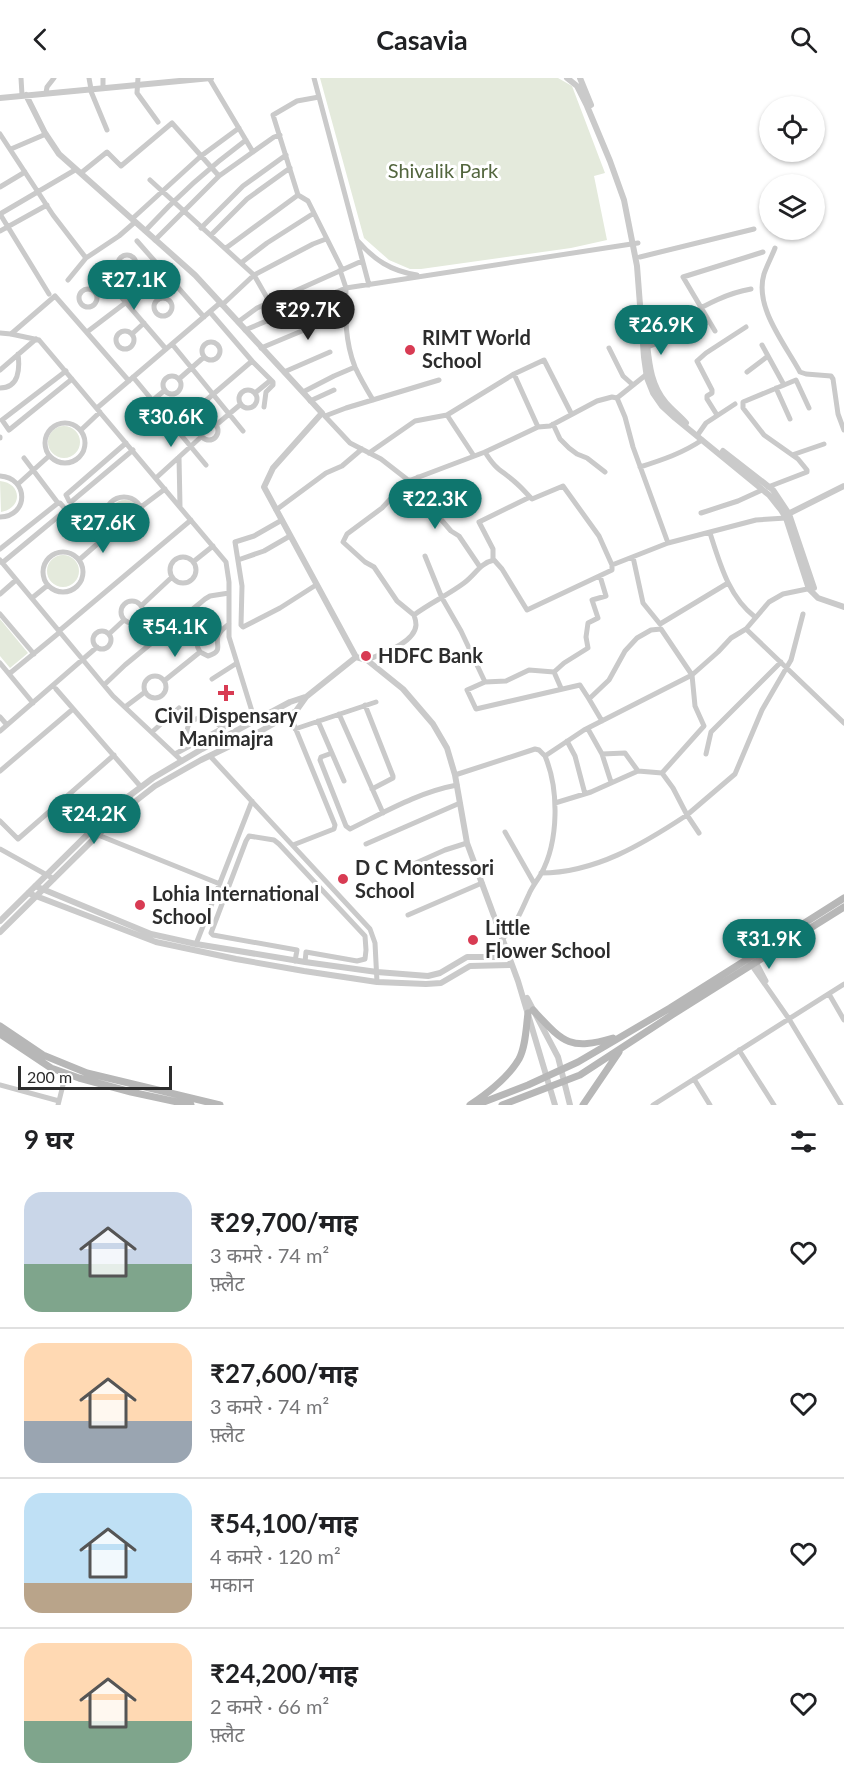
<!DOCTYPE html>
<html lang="hi">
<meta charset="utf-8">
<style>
body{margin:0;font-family:Lato,"Noto Sans Devanagari",sans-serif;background:#f2f2f2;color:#202124;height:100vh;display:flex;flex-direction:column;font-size:22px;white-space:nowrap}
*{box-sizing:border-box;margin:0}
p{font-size:20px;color:#757577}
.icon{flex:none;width:33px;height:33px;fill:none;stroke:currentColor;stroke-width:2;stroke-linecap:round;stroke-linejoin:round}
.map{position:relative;height:1027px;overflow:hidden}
.side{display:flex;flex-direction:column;background:#fff;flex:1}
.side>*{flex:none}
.fabs{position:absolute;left:759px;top:18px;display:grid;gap:12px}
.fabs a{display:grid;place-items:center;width:66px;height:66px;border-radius:50%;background:#fff;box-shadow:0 2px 4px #0004;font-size:30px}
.scale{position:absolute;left:18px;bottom:15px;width:154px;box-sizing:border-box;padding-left:6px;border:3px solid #2d2d2d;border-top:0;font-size:16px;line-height:21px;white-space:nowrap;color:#2d2d2d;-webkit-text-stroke:4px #fff;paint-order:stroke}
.price{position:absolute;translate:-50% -51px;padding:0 14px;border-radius:21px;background:#0f766e;color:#fff;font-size:20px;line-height:39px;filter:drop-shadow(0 2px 3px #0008)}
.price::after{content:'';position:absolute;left:50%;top:36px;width:18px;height:14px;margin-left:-9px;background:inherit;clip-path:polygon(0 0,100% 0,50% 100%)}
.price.selected{background:#222;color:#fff}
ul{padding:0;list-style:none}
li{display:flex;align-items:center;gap:18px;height:150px;padding:0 24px}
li+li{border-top:2px solid #e0e0e0}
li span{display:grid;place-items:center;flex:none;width:168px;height:120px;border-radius:18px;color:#555}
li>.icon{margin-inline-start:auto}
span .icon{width:72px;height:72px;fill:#fffc;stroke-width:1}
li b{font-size:26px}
h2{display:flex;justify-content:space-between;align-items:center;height:72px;padding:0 24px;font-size:26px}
header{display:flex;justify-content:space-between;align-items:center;height:78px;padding:0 24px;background:#fff;font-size:27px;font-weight:700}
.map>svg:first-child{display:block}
.green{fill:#e4eadc}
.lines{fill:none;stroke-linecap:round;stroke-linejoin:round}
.minor{stroke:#cacaca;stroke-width:5}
.tertiary{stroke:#cacaca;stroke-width:6}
.secondary{stroke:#b7b7b7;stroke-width:7}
.poi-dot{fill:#d83b53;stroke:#fff;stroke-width:2}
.labels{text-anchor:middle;stroke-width:6;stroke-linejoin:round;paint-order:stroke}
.park-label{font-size:20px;fill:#53663e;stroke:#fff}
.poi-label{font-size:20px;font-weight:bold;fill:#2d2d2d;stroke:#fff;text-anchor:start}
</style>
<header><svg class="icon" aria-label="back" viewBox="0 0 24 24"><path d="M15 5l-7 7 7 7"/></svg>Casavia<svg class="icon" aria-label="search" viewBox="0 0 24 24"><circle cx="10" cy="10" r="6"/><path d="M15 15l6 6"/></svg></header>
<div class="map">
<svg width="844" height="1027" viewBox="0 0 844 1027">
<rect width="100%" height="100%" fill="#fff"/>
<path class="green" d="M320,0H558L572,8L605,95L594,98L607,162L571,170L421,191H410L389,182L364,160Z
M48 364a16 16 0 1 1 32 0a16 16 0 1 1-32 0Z
M0,403C22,405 23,430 1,434Z
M109 438a16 16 0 1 1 32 0a16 16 0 1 1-32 0Z
M47 493a16 16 0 1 1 32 0a16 16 0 1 1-32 0Z
M0,541L28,575L10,590L0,578Z"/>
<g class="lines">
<path class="minor" d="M21,0L22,17
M89,0L91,11
M103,0V10
M138,0L137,15L158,44
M209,0L253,74
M314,0L369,207
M90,11L107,52
M46,15L47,9L54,0
M319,19L297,23L273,37L298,117L308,123L342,191
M0,56L53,137L86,180L119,158L135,144
M11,71L46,56
M81,95L107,74L121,88L172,45L219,98
M150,102L254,197L270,225
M0,109L25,94
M0,136L49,216
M0,136L75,92
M132,141L201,78L239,50
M201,150L243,108L286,77
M0,153L47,127
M145,153C178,117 207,91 246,62
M211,157L247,121L290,90
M155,162L219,98L274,59L280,57
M357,162C374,182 391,193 417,197
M137,163L204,239
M226,170L298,117
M775,170C772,178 767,187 764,196C754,229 785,266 800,294L806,296L831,298L833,301L838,336L844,352
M118 186a9 9 0 1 1 18 0a9 9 0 1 1-18 0Z
M640,179L754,151
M241,185L267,165L314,135
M98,192L166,271
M68,202L86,180
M79 220a9 9 0 1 1 18 0a9 9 0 1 1-18 0Z
M96,215L120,192
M154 229a9 9 0 1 1 18 0a9 9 0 1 1-18 0Z
M222,227L254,197L313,166L326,161
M210,234L252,283L273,304V307L266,314L264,329
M238,244L257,230L362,183
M245,252L346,210L340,192
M715,253L683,199L763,174
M116 262a9 9 0 1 1 18 0a9 9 0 1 1-18 0Z
M87,254L166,194
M0,255L11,256L39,262L226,484L229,504V559L255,643
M11,256L55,218L129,303
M132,256L144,245
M202 273a9 9 0 1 1 18 0a9 9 0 1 1-18 0Z
M172,266L243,353
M762,267L784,307
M261,270L345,235
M609,270L623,298L633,307
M645,270L678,257L673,245C699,231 722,216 751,211
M0,292L36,261
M66,293L2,342L9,352L72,301
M284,294L330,274
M747,294L768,278
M514,296L538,349
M647,296L617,320L625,339L633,369L668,465L756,442L786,440
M163 307a9 9 0 1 1 18 0a9 9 0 1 1-18 0Z
M133,299L206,387
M179,301L204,279
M0,310C19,310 20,291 18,276
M776,310L790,341
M239 321a9 9 0 1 1 18 0a9 9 0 1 1-18 0Z
M303,314L334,298L355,289
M255,315L271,302
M153,322L165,312
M373,322C367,312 360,300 355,289C345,264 345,237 346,210L638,165
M310,323L334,312
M97,330L220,225
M322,335L350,365L381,381L408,402H411L485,374L538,349L550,348L597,323L612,319L617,320
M447,337L474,378
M717,337L707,321V318L712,315V312L697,283L706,275L746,249
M325,338L346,330L439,302
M200 353a9 9 0 1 1 18 0a9 9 0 1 1-18 0Z
M45 365a20 20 0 1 1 40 0a20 20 0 1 1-40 0Z
M553,346L560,361L569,370L577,376L587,380L605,394
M216,347L241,326
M175,349L252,283
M81,352L100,334
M699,355L706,345L735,326
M0,359V360
M126,365L66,417L69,423L71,424L133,372
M485,374C496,392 500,391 515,404C521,409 527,416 532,421L563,408L599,458L612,487L668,465
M369,375L415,343L447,337L514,296L544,282L571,335
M792,377L824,366
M179,379L180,428
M640,389C662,382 683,375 702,362
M0,398C29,400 29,438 0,439
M418,399L438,438L451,453L459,458L480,489
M156,400L202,358
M408,402L382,430L347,456L343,464L365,484L374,489L397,523L414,537
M18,406L49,378
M768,409L807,394V392L798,381L764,357L743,330V324L796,302L809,330
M105 438a19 19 0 1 1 38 0a19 19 0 1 1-38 0Z
M141,429L165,411
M276,432L326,395L342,388L362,371
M701,435L738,423L762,412
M282,442L254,458L235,464L242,508L241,547L243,549L280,530L316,507
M710,455C720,486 729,519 755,539
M0,471L58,425
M43 494a20 20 0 1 1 40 0a20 20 0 1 1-40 0Z
M425,478L442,520L461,553L485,604L506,603L529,592L554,594L561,610
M633,479L643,525L660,546L728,505
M170 492a13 13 0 1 1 26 0a13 13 0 1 1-26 0Z
M0,482L113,618L182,683
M79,482L112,453
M238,482L264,473L290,458
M493,482V471L479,444L530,419
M193,484L213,468
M2,485L66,432L60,425H58L24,380
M812,510L783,516L769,524L746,551L844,645
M0,516L16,502
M32,520L48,507
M121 534a11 11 0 1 1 22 0a11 11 0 1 1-22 0Z
M141,528L172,499
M0,536L34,576
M59,553L191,442
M93 562a9 9 0 1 1 18 0a9 9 0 1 1-18 0Z
M109,556L124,542
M217,560L210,556L202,557C196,562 196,568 200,574L208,578C224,573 215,567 218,558C220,553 225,549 229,546
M367,582C381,576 415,565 416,547C416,543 415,540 414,537C430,525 448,517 464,505C475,497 480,485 494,482L502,491L527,532L612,492V487
M0,585L33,625
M554,594L564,585L588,570L586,559L588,545L598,540L592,522L606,518L600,498
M9,596L60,554
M144 609a11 11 0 1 1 22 0a11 11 0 1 1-22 0Z
M212,601L237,585
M164,603L200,574
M485,604L467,612L476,631L580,607L589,621
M104,607L125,587L205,521L210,518L229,515
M56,611L141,709
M365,627L393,698V700L372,711
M125,629L145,614
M339,636L383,735
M290,637L335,747L334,751L293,767
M0,639L7,647
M318,643L344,703
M602,643L589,621L609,602L625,573L637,560L651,552L661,551L692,597L695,628L704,648L662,695L673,710L687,737L735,696L762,632L791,582L803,536
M295,651L376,624
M588,651L602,676L611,704
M0,653L97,569
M152,654L179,630
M567,663L575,678L585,716
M189,668C180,638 202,633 223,650
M332,675L321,679L320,682L346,748L350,751C385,734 419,714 457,707
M175,676L252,634
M602,676L625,675L638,693
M706,676L711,654L781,584
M210,678L370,851L375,865L377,904
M0,693L73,631
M455,697L535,671L539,672L545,678L584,652L692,597L718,574L731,560L746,551
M555,725L591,714L638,693L662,695
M0,743L18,761L114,677
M505,754L534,805
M98,757L220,806
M366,766L460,725
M0,771L54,801
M398,793L445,772L467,765
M541,795C595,795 643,766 687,737L699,755
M408,837L482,805
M502,861C515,850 522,831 529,816C532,809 537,803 541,796C559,763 559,711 545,678
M196,866L252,723
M755,882L766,903
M295,883L297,872L213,857L211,855L246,763L249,758L274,762L279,766L365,858L366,872L365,881L357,883L306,874L305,884
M750,885L789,941L841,1027
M829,916L844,942
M739,972L774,1027
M694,1001L710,1027
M0,1007L59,1023
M58,1027L66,995
M653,1027L844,906"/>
<path class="tertiary" d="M567,0L577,8L587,28L610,83L624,122L637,188L644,279L647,300L653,315L662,328L675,340L769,417L781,432L786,440L809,511L818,520L844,529
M580,0L591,27
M26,17L45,55L59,76L195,197L322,335L273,390L264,409L356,579L367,582L403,611L433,646L447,670L455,697L467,765L518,903L555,1027
M0,20L211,0
M646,257C649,281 649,305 666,325C672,332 680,338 686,345
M723,373L773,412L789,436L814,510
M786,437L844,408
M35,808L151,856L196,866L305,884L377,894L428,898L440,895L467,879H509
M28,815L156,864L236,881L304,893L377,904L426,906L441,905L470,888L512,887
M0,843L117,727L153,700L202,671L290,624L305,619
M0,854L119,736L155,708L201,682L259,654L296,633L306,619L356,579
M527,920L558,979L570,1027"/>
<path class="secondary" d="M533,932C563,964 569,973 613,960
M0,948L43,977L87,995L220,1027
M0,956L51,990L79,1000L131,1014L191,1027
M470,1027C488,1015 508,1000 519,981C526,968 526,949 528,935
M476,1027L528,1007L578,984L670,930L844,820
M502,1027L580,997L675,935L844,829
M583,1027L619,974"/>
</g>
<g class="poi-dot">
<circle cx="410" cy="272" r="6"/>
<circle cx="366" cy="578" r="6"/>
<path d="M223 606h6v6h6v6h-6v6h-6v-6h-6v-6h6z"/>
<circle cx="343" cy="801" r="6"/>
<circle cx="140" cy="827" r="6"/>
<circle cx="473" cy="862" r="6"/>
</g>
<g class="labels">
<g class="park-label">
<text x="443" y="100">Shivalik Park</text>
</g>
<g class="poi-label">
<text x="422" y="267">RIMT World<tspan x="422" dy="23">School</tspan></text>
<text x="378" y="585">HDFC Bank</text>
<text x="226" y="645" text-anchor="middle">Civil Dispensary<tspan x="226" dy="23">Manimajra</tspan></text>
<text x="355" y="797">D C Montessori<tspan x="355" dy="23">School</tspan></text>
<text x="152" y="823">Lohia International<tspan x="152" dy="23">School</tspan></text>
<text x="485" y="857">Little<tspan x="485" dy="23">Flower School</tspan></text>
</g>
</g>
</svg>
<div class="fabs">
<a><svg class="icon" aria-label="locate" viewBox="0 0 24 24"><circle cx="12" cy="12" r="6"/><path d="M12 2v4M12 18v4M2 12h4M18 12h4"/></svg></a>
<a><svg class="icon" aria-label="layers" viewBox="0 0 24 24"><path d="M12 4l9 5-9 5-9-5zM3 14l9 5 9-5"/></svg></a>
</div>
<div class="scale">200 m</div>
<b class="price" style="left:134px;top:233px">₹27.1K</b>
<b class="price selected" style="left:308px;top:263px">₹29.7K</b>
<b class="price" style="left:661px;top:278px">₹26.9K</b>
<b class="price" style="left:171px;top:370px">₹30.6K</b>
<b class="price" style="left:435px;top:452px">₹22.3K</b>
<b class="price" style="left:103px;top:476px">₹27.6K</b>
<b class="price" style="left:175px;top:580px">₹54.1K</b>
<b class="price" style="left:94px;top:767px">₹24.2K</b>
<b class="price" style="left:769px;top:892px">₹31.9K</b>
</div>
<section class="side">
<h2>9 घर<svg class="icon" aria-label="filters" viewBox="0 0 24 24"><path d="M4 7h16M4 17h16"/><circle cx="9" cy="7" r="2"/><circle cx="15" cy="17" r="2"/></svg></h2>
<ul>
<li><span style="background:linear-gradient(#c9d6e8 60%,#7fa58c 0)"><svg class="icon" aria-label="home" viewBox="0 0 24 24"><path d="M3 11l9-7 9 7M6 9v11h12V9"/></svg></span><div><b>₹29,700/माह</b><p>3 कमरे · 74 m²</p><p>फ़्लैट</p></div><svg class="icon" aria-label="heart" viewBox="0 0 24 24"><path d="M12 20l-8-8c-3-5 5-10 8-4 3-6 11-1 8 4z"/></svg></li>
<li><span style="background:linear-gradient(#ffd9b3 65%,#9aa5b1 0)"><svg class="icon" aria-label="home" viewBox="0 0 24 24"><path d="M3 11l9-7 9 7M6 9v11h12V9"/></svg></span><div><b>₹27,600/माह</b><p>3 कमरे · 74 m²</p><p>फ़्लैट</p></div><svg class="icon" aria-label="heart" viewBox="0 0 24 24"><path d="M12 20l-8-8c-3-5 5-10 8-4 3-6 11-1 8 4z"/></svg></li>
<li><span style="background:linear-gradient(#bfe0f5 75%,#b9a48a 0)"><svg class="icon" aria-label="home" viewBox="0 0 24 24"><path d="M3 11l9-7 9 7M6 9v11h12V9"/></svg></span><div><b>₹54,100/माह</b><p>4 कमरे · 120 m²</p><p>मकान</p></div><svg class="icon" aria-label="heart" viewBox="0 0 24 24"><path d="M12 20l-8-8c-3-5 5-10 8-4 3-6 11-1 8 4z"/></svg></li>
<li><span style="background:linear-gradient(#ffd9b3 65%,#7fa58c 0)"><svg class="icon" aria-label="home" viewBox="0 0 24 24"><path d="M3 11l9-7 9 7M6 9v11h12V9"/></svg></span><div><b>₹24,200/माह</b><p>2 कमरे · 66 m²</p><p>फ़्लैट</p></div><svg class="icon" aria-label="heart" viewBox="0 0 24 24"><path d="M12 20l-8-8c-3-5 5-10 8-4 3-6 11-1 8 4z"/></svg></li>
</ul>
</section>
